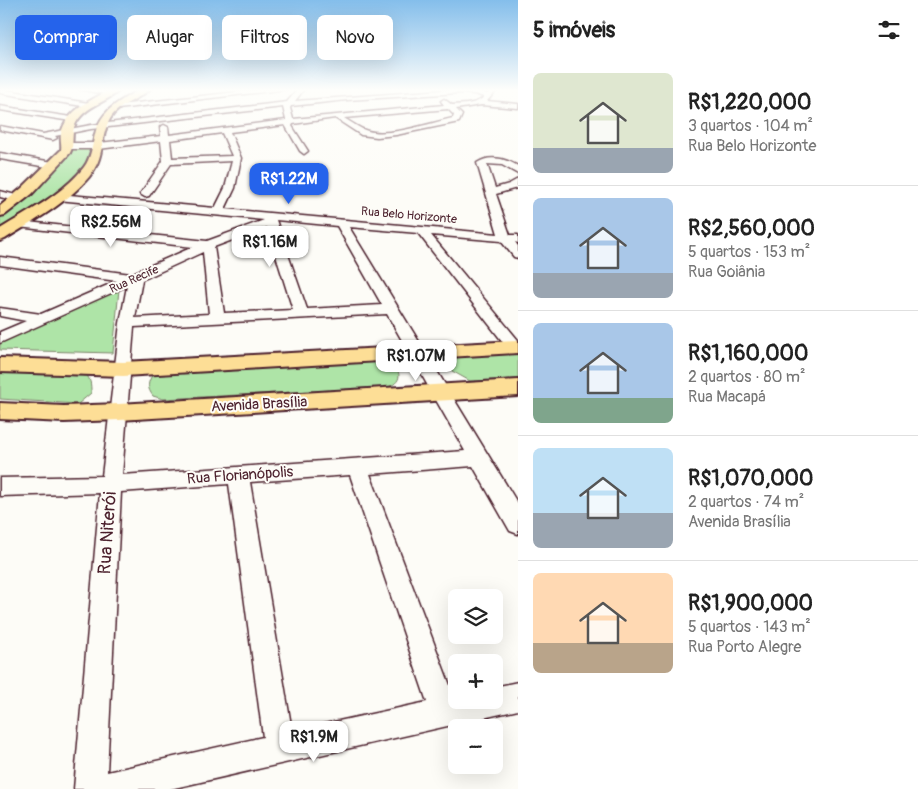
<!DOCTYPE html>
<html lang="pt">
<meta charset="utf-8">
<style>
body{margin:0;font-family:Pangolin,sans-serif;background:#f6f6f6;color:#222;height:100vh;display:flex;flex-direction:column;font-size:19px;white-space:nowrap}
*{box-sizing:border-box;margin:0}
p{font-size:16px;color:#767676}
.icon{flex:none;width:28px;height:28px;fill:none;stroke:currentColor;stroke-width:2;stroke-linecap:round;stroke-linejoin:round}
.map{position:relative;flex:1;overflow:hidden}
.details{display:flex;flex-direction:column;background:#fff;width:400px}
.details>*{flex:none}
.guide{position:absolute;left:15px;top:15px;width:428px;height:45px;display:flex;gap:10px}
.buttons{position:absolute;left:448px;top:589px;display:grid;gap:10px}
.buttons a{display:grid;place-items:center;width:55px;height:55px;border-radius:8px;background:#fff;box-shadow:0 5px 20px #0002;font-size:25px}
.price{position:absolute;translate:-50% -42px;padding:0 11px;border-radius:10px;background:#fff;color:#222;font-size:16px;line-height:32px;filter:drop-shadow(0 1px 2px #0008)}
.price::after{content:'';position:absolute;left:50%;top:30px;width:15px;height:11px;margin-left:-8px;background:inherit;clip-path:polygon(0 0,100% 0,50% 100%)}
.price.selected{background:#2563eb;color:#fff}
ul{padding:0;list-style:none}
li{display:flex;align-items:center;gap:15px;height:125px;padding:0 15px}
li+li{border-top:1px solid #e0e0e0}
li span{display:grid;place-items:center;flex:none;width:140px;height:100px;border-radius:8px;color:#555}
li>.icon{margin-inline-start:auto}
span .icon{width:60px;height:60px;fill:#fffc;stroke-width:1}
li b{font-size:21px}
h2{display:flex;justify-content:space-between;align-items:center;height:60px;padding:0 15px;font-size:21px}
.tag{padding:0 18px;border-radius:8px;background:#fff;box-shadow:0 5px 20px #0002;font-size:18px;line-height:45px}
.tag.selected{background:#2563eb;color:#fff}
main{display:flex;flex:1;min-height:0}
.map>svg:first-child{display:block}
.green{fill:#aee4a7;stroke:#7c8269}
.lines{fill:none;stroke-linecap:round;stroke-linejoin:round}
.minor-casing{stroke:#4a1f2b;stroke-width:3}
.major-casing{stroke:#4a1f2b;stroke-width:4}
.minor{fill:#fdfcf7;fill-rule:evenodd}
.major{fill:#fdde96;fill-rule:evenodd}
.labels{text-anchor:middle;stroke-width:4;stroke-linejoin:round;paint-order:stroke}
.far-street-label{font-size:12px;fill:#4a1f2b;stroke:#fdfcf7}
.street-label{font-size:15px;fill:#4a1f2b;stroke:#fdfcf7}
.near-street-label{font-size:18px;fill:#4a1f2b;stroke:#fdfcf7}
</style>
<main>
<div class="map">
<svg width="518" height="789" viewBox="0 0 518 789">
<rect width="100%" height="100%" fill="#fdfcf7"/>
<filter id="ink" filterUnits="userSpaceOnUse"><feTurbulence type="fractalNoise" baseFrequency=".02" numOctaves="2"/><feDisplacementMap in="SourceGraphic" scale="10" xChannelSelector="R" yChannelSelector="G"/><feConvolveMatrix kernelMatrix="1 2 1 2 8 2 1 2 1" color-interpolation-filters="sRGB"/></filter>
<g filter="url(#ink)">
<path class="green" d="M79,148L92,150C91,155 90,161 87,165C75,186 22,216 0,231V215C20,201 60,172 70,150Z
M119,289L113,353L0,350V339Z
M518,349V379L470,381L452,371L450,363L451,357L456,354Z
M388,360C400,368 405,381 388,387L163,399L153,396C147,388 147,383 153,374Z
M0,366L83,372C91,378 91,384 91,393L78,404L0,399Z"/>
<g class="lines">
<g class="minor-casing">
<path id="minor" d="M0,89L89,103L92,105L89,107L0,93Z
M78,89H96L113,93L110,95Z
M265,89H288L118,109L114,107L118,105Z
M298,89H304L295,101L456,89L476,90L487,94L493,89L496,91L487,101L518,104V108L481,105L456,109L462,115L459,122L396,135L377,137L361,135L335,118L293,124L292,126L308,151L304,154L300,151L285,125L230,132L241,158L235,188L225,209L498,234L477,163C489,154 507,159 518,166V174L502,165L487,164L495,188L509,184L518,179L517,188L496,194L510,235H518V243L515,242L518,246V258L514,257L501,241L431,235L518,340V351L509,350L418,233L349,227L518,504V534L510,531L473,466L370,474L454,696L456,695V700H494V687L518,682V710L170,789H74L100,493L0,496V478L102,476L120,323L127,286L0,343V332L26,321L0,316V308L41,314L117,281L0,265V257L131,274L193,247L18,227L12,224L18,221L207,241L264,220L58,200L53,197L58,194L215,208L225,188L232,161L171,164L149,196L145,197L140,194L163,161L161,141L99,149H68L64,146L68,143H99L161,136L160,127L164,125L168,127L169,135L286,120L283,107L91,129L55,136L57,138L53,140L0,130V126L43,134L91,125L287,102ZM458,93L475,94L484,97C476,105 462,104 452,105L444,99L441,101L444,105L293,119L290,108L291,106L347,100ZM448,109L454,115L453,118C430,123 390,137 368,131C360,129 351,122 344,118ZM222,133L232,156L172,158L170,140ZM276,220L337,226L382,305L307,309ZM267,227L293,310L224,313L214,247ZM203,252L209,314L135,318L142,280ZM387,314L465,451L122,475L134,327ZM350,475L427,702L292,731L250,482ZM229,484L263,737L107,772L121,492Z
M0,106L71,117L75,119L71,121L0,110Z
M0,153L53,162L58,165L53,168L0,159Z
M0,191L24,197L25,199L20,202L0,197Z"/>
</g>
<g class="major-casing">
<path id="major" d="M111,89H121C108,102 86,105 76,123C70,133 75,144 70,153L32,194L5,215L0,216V206L22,188L61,150C62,144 60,139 61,134C66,110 92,100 111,89Z
M140,89H150C138,100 119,104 110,119C99,139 106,156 89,177C67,203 34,221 5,239L0,241V229C29,211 63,194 84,167C91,158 92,146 95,134C101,110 120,101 140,89Z
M518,341V353L123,376L0,372V358L123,362Z
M518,380V396L119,420L64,422L0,419V403L64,406L119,404Z"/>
</g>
<use href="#minor" class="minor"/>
<use href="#major" class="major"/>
</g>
</g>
<linearGradient id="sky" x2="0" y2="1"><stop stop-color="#84beeb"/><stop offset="0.45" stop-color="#fefefb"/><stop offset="1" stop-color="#fefefb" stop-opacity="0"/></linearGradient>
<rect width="518" height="200" fill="url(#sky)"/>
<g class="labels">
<g class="far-street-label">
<text transform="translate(409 215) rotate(5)" y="4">Rua Belo Horizonte</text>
<text transform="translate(134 279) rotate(-24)" y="4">Rua Recife</text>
</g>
<g class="street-label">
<text transform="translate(259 404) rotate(-3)" y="5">Avenida Brasília</text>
<text transform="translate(240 475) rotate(-4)" y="5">Rua Florianópolis</text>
</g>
<g class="near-street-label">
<text transform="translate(107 533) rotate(-86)" y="6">Rua Niterói</text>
</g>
</g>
</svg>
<div class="buttons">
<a><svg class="icon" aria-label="layers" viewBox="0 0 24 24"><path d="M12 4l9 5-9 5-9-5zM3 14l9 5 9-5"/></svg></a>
<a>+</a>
<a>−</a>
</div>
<b class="price selected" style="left:289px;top:205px">R$1.22M</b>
<b class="price" style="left:111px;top:248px">R$2.56M</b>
<b class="price" style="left:270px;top:268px">R$1.16M</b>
<b class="price" style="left:416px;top:382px">R$1.07M</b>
<b class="price" style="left:314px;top:763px">R$1.9M</b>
<div class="guide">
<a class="tag selected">Comprar</a>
<a class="tag">Alugar</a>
<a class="tag">Filtros</a>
<a class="tag">Novo</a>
</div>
</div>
<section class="details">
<h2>5 imóveis<svg class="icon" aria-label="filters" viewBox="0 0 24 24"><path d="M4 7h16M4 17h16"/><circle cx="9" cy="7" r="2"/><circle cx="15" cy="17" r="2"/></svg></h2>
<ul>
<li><span style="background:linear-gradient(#dfe7d0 75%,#9aa5b1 0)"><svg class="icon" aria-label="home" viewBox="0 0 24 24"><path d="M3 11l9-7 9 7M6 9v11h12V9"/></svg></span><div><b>R$1,220,000</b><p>3 quartos · 104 m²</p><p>Rua Belo Horizonte</p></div></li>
<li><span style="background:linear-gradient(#a9c7e8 75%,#9aa5b1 0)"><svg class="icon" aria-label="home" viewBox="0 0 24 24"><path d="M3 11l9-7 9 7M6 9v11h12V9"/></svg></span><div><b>R$2,560,000</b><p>5 quartos · 153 m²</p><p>Rua Goiânia</p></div></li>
<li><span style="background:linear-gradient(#a9c7e8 75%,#7fa58c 0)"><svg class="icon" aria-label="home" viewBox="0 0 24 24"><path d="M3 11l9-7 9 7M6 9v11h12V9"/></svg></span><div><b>R$1,160,000</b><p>2 quartos · 80 m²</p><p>Rua Macapá</p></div></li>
<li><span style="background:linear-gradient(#bfe0f5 65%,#9aa5b1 0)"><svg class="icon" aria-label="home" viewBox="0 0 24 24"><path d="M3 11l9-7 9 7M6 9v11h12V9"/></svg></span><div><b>R$1,070,000</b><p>2 quartos · 74 m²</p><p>Avenida Brasília</p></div></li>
<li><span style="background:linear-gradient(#ffd9b3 70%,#b9a48a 0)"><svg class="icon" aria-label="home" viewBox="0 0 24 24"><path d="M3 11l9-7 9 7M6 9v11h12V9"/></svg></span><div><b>R$1,900,000</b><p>5 quartos · 143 m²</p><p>Rua Porto Alegre</p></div></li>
</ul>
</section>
</main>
